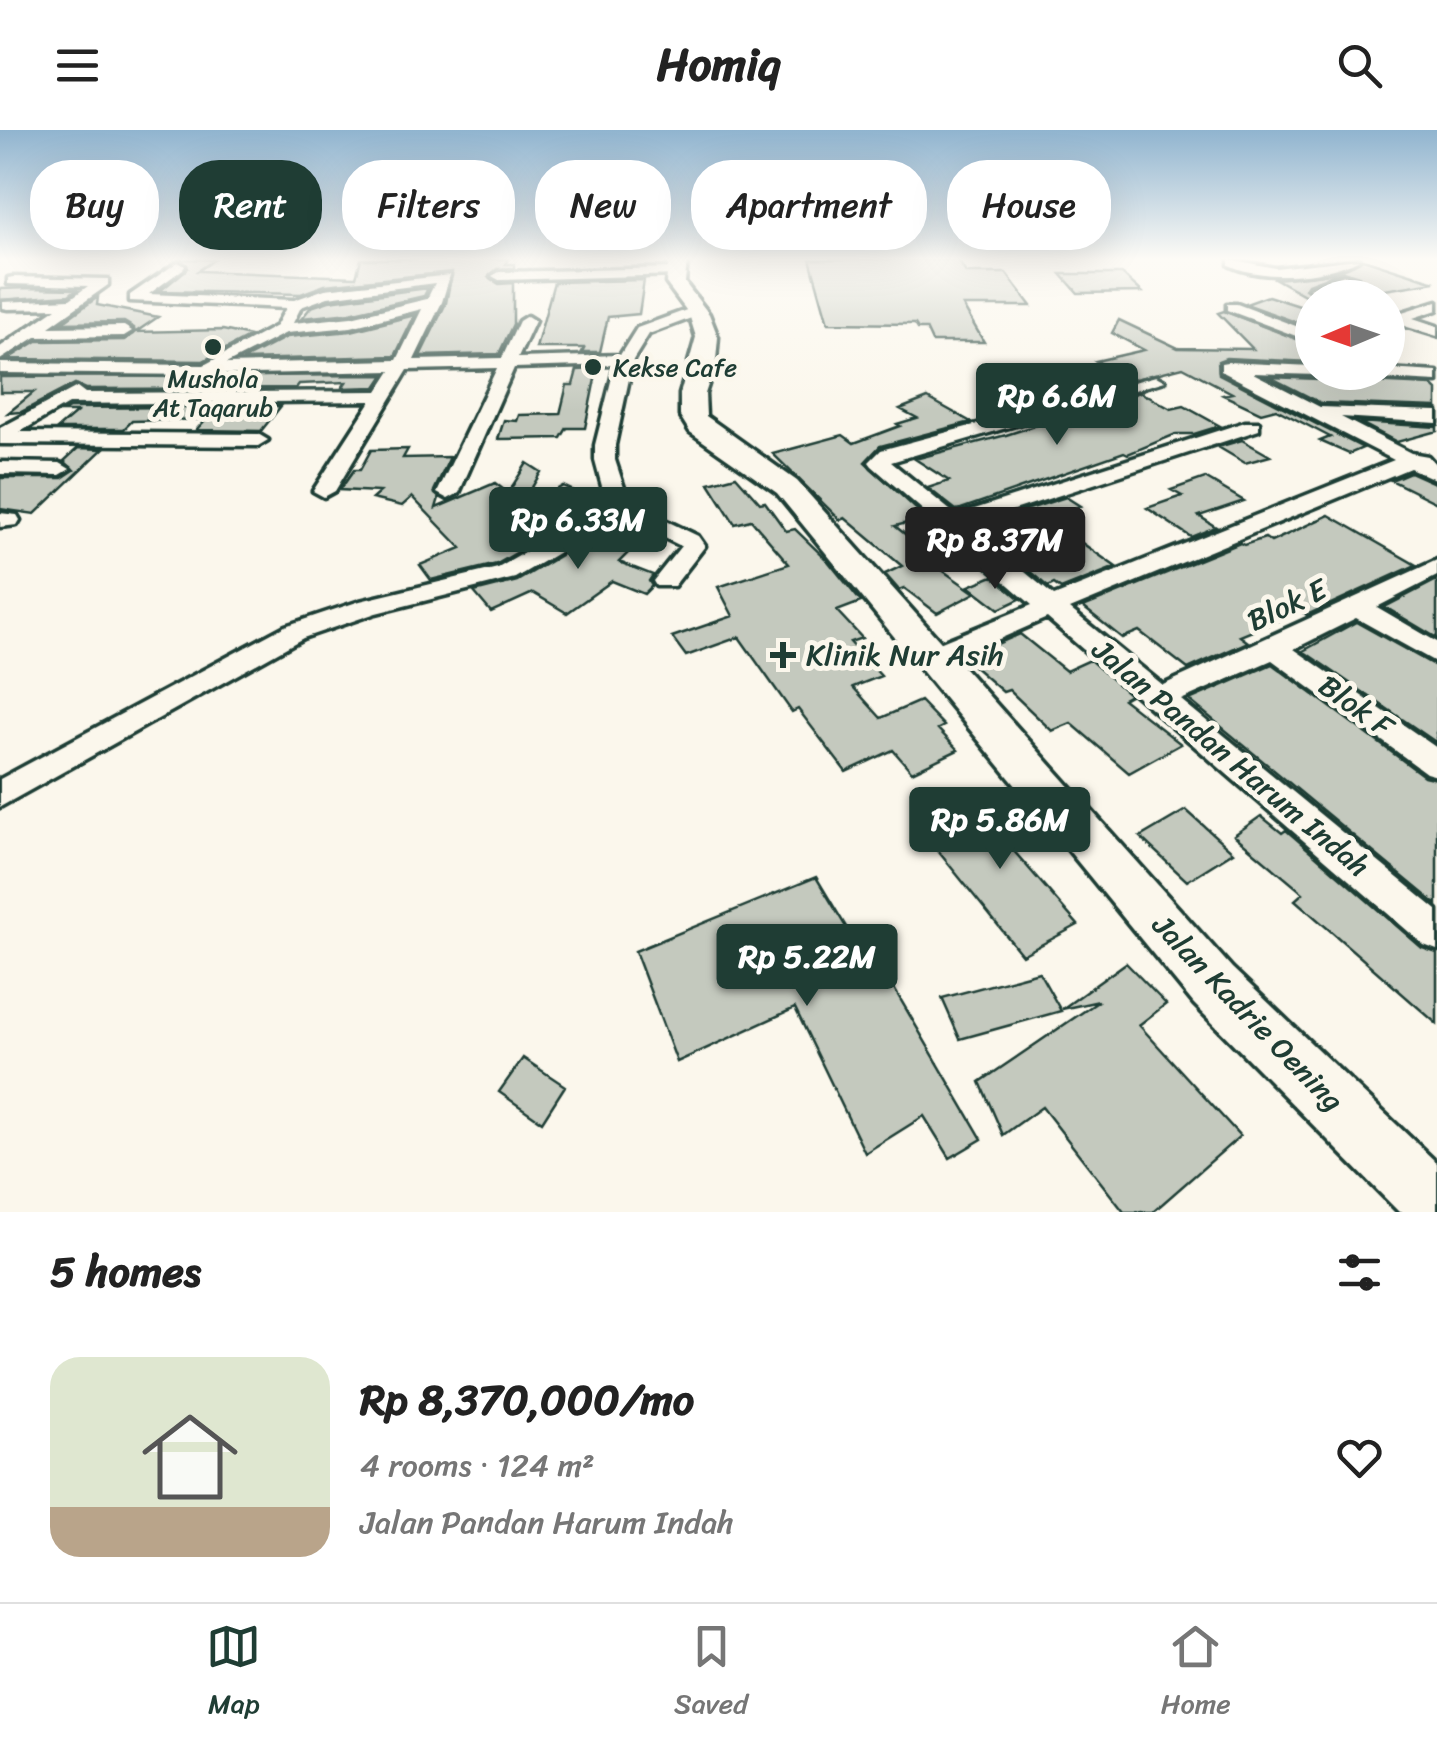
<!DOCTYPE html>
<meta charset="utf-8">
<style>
body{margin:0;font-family:Sriracha,sans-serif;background:#f6f6f6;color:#222;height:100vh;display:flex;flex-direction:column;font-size:38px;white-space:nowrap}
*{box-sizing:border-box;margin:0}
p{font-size:32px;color:#767676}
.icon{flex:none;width:55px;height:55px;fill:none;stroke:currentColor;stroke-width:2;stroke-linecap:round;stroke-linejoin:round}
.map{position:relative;height:1082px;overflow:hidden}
.side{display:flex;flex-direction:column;background:#fff;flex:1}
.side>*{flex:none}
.top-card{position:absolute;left:30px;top:30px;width:1378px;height:90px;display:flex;gap:20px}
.needle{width:65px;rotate:268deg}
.controls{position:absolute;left:1295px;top:150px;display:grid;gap:20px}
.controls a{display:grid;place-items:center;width:110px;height:110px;border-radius:50%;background:#fff;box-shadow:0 10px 40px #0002;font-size:50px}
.price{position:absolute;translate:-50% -85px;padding:0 22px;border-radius:10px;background:#1f3d34;color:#fff;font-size:32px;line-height:65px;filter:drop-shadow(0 2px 5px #0008)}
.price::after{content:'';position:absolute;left:50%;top:60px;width:30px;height:22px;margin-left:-15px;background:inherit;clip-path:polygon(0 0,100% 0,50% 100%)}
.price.selected{background:#222;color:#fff}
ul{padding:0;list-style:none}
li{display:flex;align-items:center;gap:30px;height:250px;padding:0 50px}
li span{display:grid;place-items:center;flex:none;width:280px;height:200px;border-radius:30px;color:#555}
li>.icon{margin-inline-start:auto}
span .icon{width:120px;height:120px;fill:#fffc;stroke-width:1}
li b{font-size:42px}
h2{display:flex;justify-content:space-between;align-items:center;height:120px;padding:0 50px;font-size:42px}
.tag{padding:0 35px;border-radius:40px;background:#fff;box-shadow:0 10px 40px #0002;font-size:35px;line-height:90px}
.tag.selected{background:#1f3d34;color:#fff}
header{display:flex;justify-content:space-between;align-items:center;height:130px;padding:0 50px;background:#fff;font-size:45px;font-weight:700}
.tabs{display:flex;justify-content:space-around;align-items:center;height:140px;border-top:2px solid #e0e0e0;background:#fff;font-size:28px;color:#767676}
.tabs a{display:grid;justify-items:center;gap:5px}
.tabs .selected{color:#1f3d34}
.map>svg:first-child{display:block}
.building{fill:#c4c9be;stroke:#1f3d34;stroke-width:2.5}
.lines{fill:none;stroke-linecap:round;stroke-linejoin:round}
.street-casing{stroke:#1f3d34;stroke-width:7}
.secondary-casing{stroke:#1f3d34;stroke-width:7}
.street{fill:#fbf7ec;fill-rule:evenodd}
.secondary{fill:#fbf7ec;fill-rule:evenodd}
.poi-dot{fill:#1f3d34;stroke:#fbf7ec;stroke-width:4}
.labels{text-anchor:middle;stroke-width:10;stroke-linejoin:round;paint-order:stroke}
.far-poi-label{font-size:25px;fill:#1f3d34;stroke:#fbf7ec;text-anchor:start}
.street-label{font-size:30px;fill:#1f3d34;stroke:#fbf7ec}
.poi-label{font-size:30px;fill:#1f3d34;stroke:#fbf7ec;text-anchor:start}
</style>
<header><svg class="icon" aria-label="menu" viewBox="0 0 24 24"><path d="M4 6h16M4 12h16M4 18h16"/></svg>Homiq<svg class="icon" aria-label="search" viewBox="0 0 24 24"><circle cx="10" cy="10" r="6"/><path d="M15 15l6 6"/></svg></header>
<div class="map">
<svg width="1437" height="1082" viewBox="0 0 1437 1082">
<rect width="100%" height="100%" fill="#fbf7ec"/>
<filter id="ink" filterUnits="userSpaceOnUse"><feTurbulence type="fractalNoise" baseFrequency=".01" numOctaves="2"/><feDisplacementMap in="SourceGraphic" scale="20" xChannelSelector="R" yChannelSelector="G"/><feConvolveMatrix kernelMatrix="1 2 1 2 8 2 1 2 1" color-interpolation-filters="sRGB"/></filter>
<g filter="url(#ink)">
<path class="building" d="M181,129L214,130L198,141L356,147L361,129H509L506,134H514V138L497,139L488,147L499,154L513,153V194L499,224L420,226L446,173L452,142L325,155L301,164L160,161L188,138Z
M810,129L958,130L966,143H1006L1031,176H963L984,212H932L926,199H918L915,194L828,193Z
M1363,129L1435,152L1347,166L1337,160L1357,151L1359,146L1343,141L1308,154L1305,159L1317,168H1310L1276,149L1331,143Z
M1061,144H1122L1142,162L1078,163Z
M644,150L639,184L608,187L600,222H582L584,218H536L554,152Z
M428,158L424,166L350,183L302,188L311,177L329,171Z
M0,159L29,158L77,159L69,165L0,170Z
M1268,166L1312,180V198L1246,174Z
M98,167L97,175L158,187L136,202L223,200L250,206L203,231L8,229L37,211L124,210L134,204V198L124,192L61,193Z
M1224,181L1312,215V232L1226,228L1218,231L1219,244L1363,318L1349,324L1320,311L1330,307L1276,279L1261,283L1223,265L1232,263L1183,237L1033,275L1017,267L1062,249L1058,247L1102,234L1096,231L1144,220L1112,203L1119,190L1178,218L1253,219L1218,183Z
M415,185L395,226L242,230L287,207L351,201Z
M597,239L585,298H567L561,308L498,309L504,290L517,291L519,285L560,284L567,255H573L577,240Z
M1320,242H1337L1349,251L1432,255L1437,260V277L1321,273L1270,247L1318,249Z
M384,245L376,257L342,258L346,252L299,254L296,258L86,259L75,254L21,282L8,283L34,262H0V247Z
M1140,262L1171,279L1184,276L1220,296L1194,304H1176L1128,324L1124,322L961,379L956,380L928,358L949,351L915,329L1006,305Z
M928,268L971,292L880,316L865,332L926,388L895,396L920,416L912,419L975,463L937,483L904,458L899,460L885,444L902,436L845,388L840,390L773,324L843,305L854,313L900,296L897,294L917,288L900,279Z
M281,276L261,301L196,300L206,289L132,291L124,299H57L77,282H62L69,278Z
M1359,292L1437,297V301L1397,312Z
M1242,310L1270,326L1245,333L1218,317Z
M78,318L103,319L35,384L0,379V348H62L74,340L64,331Z
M408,319L403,328L450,327L434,361L439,368L436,378L495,353L508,363L527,333L541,342L517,383L563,356L601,374L497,434L431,450L420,435L461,418L412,367L402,376L372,369L380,362L340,360L354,340H360L371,320Z
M1410,342L1437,354V373L1391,350Z
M736,346L760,373L765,372L786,401L795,399L828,431L861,472L837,481L862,508L850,512L881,546L853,557L881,588L920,571L944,596L938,599L958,620L912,642L893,620L846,642L798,579L792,582L739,507L686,526L672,507L733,486L718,457L789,434L751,390L735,394L709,353Z
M1205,348L1244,371L1199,386L1216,397L1191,407L1147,378L1182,366L1171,360Z
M1066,367L1080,376L1048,389L1116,437L1061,459L1054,454L1048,457L1021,434L1026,432L1019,427L1024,425L982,394Z
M1329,385L1416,435L1307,485L1301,481L1240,506L1248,512L1188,539L1139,501L1122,508L1083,477L1240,413L1244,415L1265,408L1271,412Z
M620,390L647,404L619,432L653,445L649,451L652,456L644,464L612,451L567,483L533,463L491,482L474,462L517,451Z
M993,446L1020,469L999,479L969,456Z
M1437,450V508L1385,477Z
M1356,492L1437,537V613L1303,521Z
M1020,504L1066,541L1090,530L1130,565L1123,569L1181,614L1129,643L1071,593L1052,601L1009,560L1003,562L964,528Z
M1272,534L1424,646L1437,649V775L1189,570Z
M1004,661L1030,689L999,704L1078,795L1022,825L921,700Z
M1186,680L1233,722L1187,751L1140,707Z
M1261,686L1282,703L1286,700L1422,818L1437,823V894L1295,770L1303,763L1234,705Z
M816,747L879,852L888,848L982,1009L950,1028L924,986L865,1023L795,878L677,932L635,821Z
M1126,833L1166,874L1139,895L1240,1006L1153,1082H1124L1042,977L1003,1005L980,952L1099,871L1062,879Z
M1039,842L1061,881L960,909L942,868Z
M523,928L565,956L542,992L499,962Z"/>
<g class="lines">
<g class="street-casing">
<path id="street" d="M1229,129L1275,138L1359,129C1328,147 1261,151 1229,135Z
M178,132L185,136L183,139L149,164L294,170L325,159L450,145L442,172L414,230L502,228L519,191L527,186L535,191L518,228L620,225L637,198L692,178H702V184L649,204L633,230L615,315V330L629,373L698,406L705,416L674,456H656L653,451L681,416L620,386L515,448L376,483L303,508L0,677V649L285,496L360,471L498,438L607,375L595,330V315L615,235L514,238L459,363L448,369L437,363L497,238L408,240L335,361L324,367L313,361L371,271L68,274L20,302L258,304L268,310L258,316L0,314V298L77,257L85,263L378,261L391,241L203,245L0,243V233L204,235L276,196L286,178L130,171V165ZM435,153L427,169L351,187L293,193L301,177L328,167ZM422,179L397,230L226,234L286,203L351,197Z
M673,138L680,142L678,145L499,150L492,146L499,142Z
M1344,145L1356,148L1329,159L1344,168H1325L1309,158Z
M13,147L108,149V155L49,197L124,196L132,201L124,206L36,207L0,230V217L57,178L8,179L3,178V172L70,169L88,156L8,154V148Z
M1437,171V180L1413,188L1437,196V206L1388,191V180L1399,183Z
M1227,174H1237L1312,202V212L1227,180Z
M1227,232L1312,236V242L1318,245L1253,243L1320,277L1437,281V293L1341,287L1411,323L1428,326L1437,336V350L1410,338L1070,479L1163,555L1437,430V446L1377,477L1437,512V533L1356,488L1294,519L1437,618V646L1426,643L1272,530L1181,570L1437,780V820L1424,815L1047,488L942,534H922L918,527L922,520L1032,475L872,336L869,332L881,320L1156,246L1165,251L891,332L956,385L1245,292H1259V300L968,395L1054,466L1394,330L1221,241V233Z
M1388,239L1437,242V252L1349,247L1341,242H1388Z
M0,332L60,333L70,339L60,345L0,344Z
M0,383L17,385L20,390L17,395L0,397Z"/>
</g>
<g class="secondary-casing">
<path id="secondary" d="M669,129H687L685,153L709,184L718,207L716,230L705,264L706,286L797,351L1232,838L1437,1033V1082H1399L1194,874L777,363L690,302L680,286V264L696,207L689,184L666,153Z"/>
</g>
<use href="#street" class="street"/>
<use href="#secondary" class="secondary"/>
</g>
</g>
<linearGradient id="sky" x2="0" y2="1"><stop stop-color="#90b4cf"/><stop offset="0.46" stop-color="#fdfbf6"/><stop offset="1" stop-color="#fdfbf6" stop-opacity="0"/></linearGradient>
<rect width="1437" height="280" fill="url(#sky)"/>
<g class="poi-dot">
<circle cx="213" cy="217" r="10"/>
<circle cx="593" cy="237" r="10"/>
<path d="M778 510h10v10h10v10h-10v10h-10v-10h-10v-10h10z"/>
</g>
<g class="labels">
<g class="far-poi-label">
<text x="613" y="246">Kekse Cafe</text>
<text x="213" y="257" text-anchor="middle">Mushola<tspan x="213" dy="29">At Taqarub</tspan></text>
</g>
<g class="street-label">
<text transform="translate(1287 475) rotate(-25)" y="10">Blok E</text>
<text transform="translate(1356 576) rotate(36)" y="10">Blok F</text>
<text transform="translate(1231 628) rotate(40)" y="10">Jalan Pandan Harum Indah</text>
<text transform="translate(1248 883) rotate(46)" y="10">Jalan Kadrie Oening</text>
</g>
<g class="poi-label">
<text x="806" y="535">Klinik Nur Asih</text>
</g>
</g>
</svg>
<div class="controls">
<a><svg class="needle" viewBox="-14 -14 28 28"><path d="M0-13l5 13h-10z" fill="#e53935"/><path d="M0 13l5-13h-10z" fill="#767676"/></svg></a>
</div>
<b class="price" style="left:1057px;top:318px">Rp 6.6M</b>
<b class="price" style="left:578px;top:442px">Rp 6.33M</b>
<b class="price selected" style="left:995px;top:462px">Rp 8.37M</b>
<b class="price" style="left:1000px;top:742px">Rp 5.86M</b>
<b class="price" style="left:807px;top:879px">Rp 5.22M</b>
<div class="top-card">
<a class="tag">Buy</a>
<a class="tag selected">Rent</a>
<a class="tag">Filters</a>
<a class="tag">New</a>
<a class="tag">Apartment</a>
<a class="tag">House</a>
</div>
</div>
<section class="side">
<h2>5 homes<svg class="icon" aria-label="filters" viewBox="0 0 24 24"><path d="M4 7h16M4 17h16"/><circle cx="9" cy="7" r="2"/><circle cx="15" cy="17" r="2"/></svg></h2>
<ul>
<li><span style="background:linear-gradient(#dfe7d0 75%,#b9a48a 0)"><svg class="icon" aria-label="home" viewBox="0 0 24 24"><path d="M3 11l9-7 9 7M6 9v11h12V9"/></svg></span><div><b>Rp 8,370,000/mo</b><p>4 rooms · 124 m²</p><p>Jalan Pandan Harum Indah</p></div><svg class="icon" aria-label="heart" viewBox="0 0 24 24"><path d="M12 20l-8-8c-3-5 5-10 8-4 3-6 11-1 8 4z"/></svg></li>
</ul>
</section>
<nav class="tabs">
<a class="selected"><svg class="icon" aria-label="map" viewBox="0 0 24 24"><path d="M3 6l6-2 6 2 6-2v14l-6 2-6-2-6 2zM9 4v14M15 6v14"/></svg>Map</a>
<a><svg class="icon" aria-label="saved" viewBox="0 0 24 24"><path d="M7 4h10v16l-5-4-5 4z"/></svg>Saved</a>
<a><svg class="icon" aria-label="home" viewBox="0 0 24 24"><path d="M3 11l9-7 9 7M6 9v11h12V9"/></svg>Home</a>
</nav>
